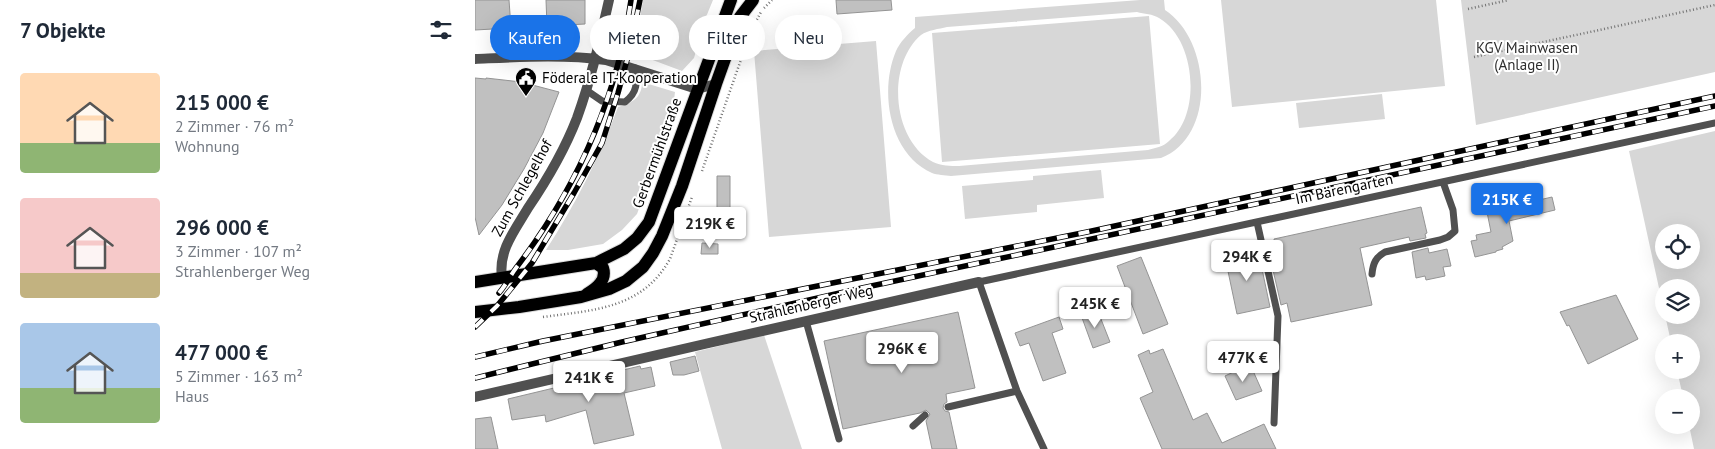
<!DOCTYPE html>
<html lang="de">
<meta charset="utf-8">
<style>
body{margin:0;font-family:"PT Sans",sans-serif;background:#f6f6f7;color:#1f2937;height:100vh;display:flex;flex-direction:column;font-size:19px;white-space:nowrap}
*{box-sizing:border-box;margin:0}
p{font-size:16px;color:#747a83}
.icon{flex:none;width:28px;height:28px;fill:none;stroke:currentColor;stroke-width:2;stroke-linecap:round;stroke-linejoin:round}
.map{position:relative;flex:1;overflow:hidden}
.side{display:flex;flex-direction:column;background:#fff;width:475px}
.side>*{flex:none}
.guide{position:absolute;left:15px;top:15px;width:475px;height:45px;display:flex;gap:10px}
.tools{position:absolute;left:1180px;top:224px;display:grid;gap:10px}
.tools a{display:grid;place-items:center;width:45px;height:45px;border-radius:50%;background:#fff;box-shadow:0 5px 20px #0002;font-size:25px}
.price{position:absolute;translate:-50% -42px;padding:0 11px;border-radius:5px;background:#fff;color:#222;font-size:16px;line-height:32px;filter:drop-shadow(0 1px 2px #0008)}
.price::after{content:'';position:absolute;left:50%;top:30px;width:15px;height:11px;margin-left:-8px;background:inherit;clip-path:polygon(0 0,100% 0,50% 100%)}
.price.on{background:#1a73e8;color:#fff}
ul{padding:0;list-style:none}
li{display:flex;align-items:center;gap:15px;height:125px;padding:0 20px}
li span{display:grid;place-items:center;flex:none;width:140px;height:100px;border-radius:5px;color:#555}
li>.icon{margin-inline-start:auto}
span .icon{width:60px;height:60px;fill:#fffc;stroke-width:1}
li b{font-size:21px}
h2{display:flex;justify-content:space-between;align-items:center;height:60px;padding:0 20px;font-size:21px}
.chip{padding:0 18px;border-radius:22px;background:#fff;box-shadow:0 5px 20px #0002;font-size:18px;line-height:45px}
.chip.on{background:#1a73e8;color:#fff}
main{display:flex;flex:1;min-height:0}
.map>svg:first-child{display:block}
.green{fill:#d7d7d7;fill-rule:evenodd}
.building{fill:#c0c0c0;stroke:#949494}
.lines{fill:none;stroke-linecap:round;stroke-linejoin:round}
.primary-casing{stroke:#dbdbdb;stroke-width:14}
.path{stroke:#727272;stroke-width:2.5;stroke-dasharray:1 2.5;stroke-linecap:butt}
.service{stroke:#505050;stroke-width:7}
.minor{stroke:#505050;stroke-width:10}
.primary{stroke:#000;stroke-width:12}
.rail-casing{stroke:#000;stroke-width:5.5}
.rail{stroke:#fff;stroke-width:4;stroke-dasharray:11;stroke-linecap:butt}
.labels{text-anchor:middle;stroke-width:4;stroke-linejoin:round;paint-order:stroke}
.park-label{font-size:15px;fill:#2e2e2e;stroke:#fff}
.poi-label{font-size:15px;fill:#000;stroke:#fff;text-anchor:start}
.street-label{font-size:15px;fill:#000;stroke:#fff}
</style>
<main>
<section class="side">
<h2>7 Objekte<svg class="icon" aria-label="filters" viewBox="0 0 24 24"><path d="M4 7h16M4 17h16"/><circle cx="9" cy="7" r="2"/><circle cx="15" cy="17" r="2"/></svg></h2>
<ul>
<li><span style="background:linear-gradient(#ffd9b3 70%,#8fb573 0)"><svg class="icon" aria-label="home" viewBox="0 0 24 24"><path d="M3 11l9-7 9 7M6 9v11h12V9"/></svg></span><div><b>215 000 €</b><p>2 Zimmer · 76 m²</p><p>Wohnung</p></div></li>
<li><span style="background:linear-gradient(#f6c9c9 75%,#c2b280 0)"><svg class="icon" aria-label="home" viewBox="0 0 24 24"><path d="M3 11l9-7 9 7M6 9v11h12V9"/></svg></span><div><b>296 000 €</b><p>3 Zimmer · 107 m²</p><p>Strahlenberger Weg</p></div></li>
<li><span style="background:linear-gradient(#a9c7e8 65%,#8fb573 0)"><svg class="icon" aria-label="home" viewBox="0 0 24 24"><path d="M3 11l9-7 9 7M6 9v11h12V9"/></svg></span><div><b>477 000 €</b><p>5 Zimmer · 163 m²</p><p>Haus</p></div></li>
</ul>
</section>
<div class="map">
<svg width="1240" height="449" viewBox="0 0 1240 449">
<rect width="100%" height="100%" fill="#fff"/>
<path class="green" d="M168,0H238L231,17L219,58L207,71L159,53Z
M665,0H689L690,10C736,40 742,136 686,158L476,176C470,175 462,175 457,173C414,154 404,91 421,51C425,42 433,34 440,28V17ZM662,12C669,14 678,14 684,18C721,39 727,115 694,141C688,147 680,148 673,150L484,166C476,166 466,166 458,162C417,140 411,65 446,35C453,30 464,29 472,27Z
M746,0H961L970,86L757,107Z
M986,0H1240V72L1001,125Z
M674,16L685,144L467,162L457,33Z
M401,41L416,227L294,237L279,51Z
M167,82L200,92L197,116L162,214L147,230L128,244L93,250H71C100,205 124,158 143,107C157,103 167,98 167,82Z
M907,94L910,119L824,128L821,103Z
M1240,131V449H1219L1214,425H1216V398L1208,397L1202,370H1216V342H1196L1190,315H1216V288H1189V311L1154,151ZM1189,232H1216V260H1189Z
M626,170L629,198L562,205V212L490,219L487,186L558,180V176Z
M289,335L327,449H247L220,352Z"/>
<path class="building" d="M0,0H34L36,28L0,30Z
M71,0H110V24L72,26Z
M361,0H416L417,10L362,14Z
M0,78L11,79V78L46,82L84,92L68,133L49,169L27,205L4,235L0,217Z
M242,176H255V234H242Z
M1077,197L1080,210L1034,221L1038,241L1027,247L1028,249L1021,251V252L1000,257L996,241L1002,240L1001,235L1016,232L1012,212Z
M946,207L952,233L950,234L951,238L935,241L934,237L885,248L897,305L816,322L812,303L806,305L793,248L800,246L799,239Z
M227,243L243,244V254H226Z
M953,248L954,253L972,249L976,266L968,267L970,276L951,280L950,276L941,278L937,252Z
M783,250L795,307L762,314L750,257Z
M666,257L693,324L668,334L642,266Z
M1141,295L1163,339L1113,364L1094,325L1092,326L1085,312Z
M622,309L635,342L618,348L606,315Z
M483,312L500,388L471,394L472,402L469,404L468,408L470,411L474,412L482,449H457L451,421L455,414L451,410L445,413L368,429L349,341Z
M584,317L588,329L577,333L591,373L568,381L554,343L545,346L540,333Z
M688,349L718,420L732,413L747,443L789,424L801,449H687L665,398L678,392L663,355L674,350L675,354Z
M220,356L224,371L209,375H198L195,362Z
M775,364L787,391L761,400L750,376Z
M165,366L166,369L176,367L180,386L149,393L159,435L119,444L111,410L71,422L70,415L37,420L33,399L83,387L84,392L100,385L118,380L119,383L145,376L144,371Z
M16,417L23,449H0V419Z"/>
<g class="lines">
<g class="primary-casing">
<path id="primary" d="M0,282L121,263L149,249L162,238L174,222L256,0
M112,294C122,288 132,280 128,268L121,263
M0,312L44,307L106,297L134,289L151,281L168,267L178,253L187,236L207,186L241,84L265,17L278,0"/>
</g>
<path class="path" d="M289,8L297,0
M993,9L1034,0
M999,57L1240,5
M227,171L276,31L286,12
M68,317C119,310 167,309 195,259L217,197"/>
<path class="service" d="M111,90L127,101L150,102C163,92 162,83 160,68
M782,222L803,316L799,423
M897,274C898,263 901,257 910,252L965,240L973,237L980,231L978,210L968,182
M331,321L364,439
M473,407L542,391
M438,426L450,415
M569,449L542,391L504,282L1240,123"/>
<path class="minor" d="M0,59C44,57 88,54 131,60L222,89L241,84
M27,277C23,251 40,230 53,208C72,180 90,149 102,118C116,79 125,40 134,0
M0,397L234,343L504,282"/>
<use href="#primary" class="primary"/>
<g class="rail-casing">
<path id="rail" d="M24,293C31,285 35,276 41,268C101,189 142,98 156,0
M0,327L22,306L57,263L99,193L127,143L143,93L155,49L165,0
M0,357L68,341L612,232L1240,96
M0,378L147,342L387,288L1240,106"/>
</g>
<use href="#rail" class="rail"/>
</g>
<defs>
<g id="civic-pin" transform="scale(1.125)"><path d="M0 17L-7.5 6A9.5 9.5 0 1 1 7.5 6Z" fill="#000" stroke="#fff"/><path d="M-.6-6.5H3V-4.5H.6V-3L4-1V1h2V6H-6V1h2V-1L-.6-3ZM-1.2 2.5V6h2.4V2.5Z" fill="#fff"/></g>
</defs>
<g fill-rule="evenodd">
<use href="#civic-pin" x="51" y="78"/>
</g>
<g class="labels">
<g class="park-label">
<text x="1052" y="53">KGV Mainwasen<tspan x="1052" dy="17">(Anlage II)</tspan></text>
</g>
<g class="poi-label">
<text x="67" y="83">Föderale IT-Kooperation</text>
</g>
<g class="street-label">
<text transform="translate(182 153) rotate(-70)" y="5">Gerbermühlstraße</text>
<text transform="translate(47 188) rotate(-61)" y="5">Zum Schlegelhof</text>
<text transform="translate(869 189) rotate(-12)" y="5">Im Bärengarten</text>
<text transform="translate(336 304) rotate(-13)" y="5">Strahlenberger Weg</text>
</g>
</g>
</svg>
<div class="tools">
<a><svg class="icon" aria-label="locate" viewBox="0 0 24 24"><circle cx="12" cy="12" r="6"/><path d="M12 2v4M12 18v4M2 12h4M18 12h4"/></svg></a>
<a><svg class="icon" aria-label="layers" viewBox="0 0 24 24"><path d="M12 4l9 5-9 5-9-5zM3 14l9 5 9-5"/></svg></a>
<a>+</a>
<a>−</a>
</div>
<b class="price on" style="left:1032px;top:225px">215K €</b>
<b class="price" style="left:235px;top:249px">219K €</b>
<b class="price" style="left:772px;top:282px">294K €</b>
<b class="price" style="left:620px;top:329px">245K €</b>
<b class="price" style="left:427px;top:374px">296K €</b>
<b class="price" style="left:768px;top:383px">477K €</b>
<b class="price" style="left:114px;top:403px">241K €</b>
<div class="guide">
<a class="chip on">Kaufen</a>
<a class="chip">Mieten</a>
<a class="chip">Filter</a>
<a class="chip">Neu</a>
</div>
</div>
</main>
